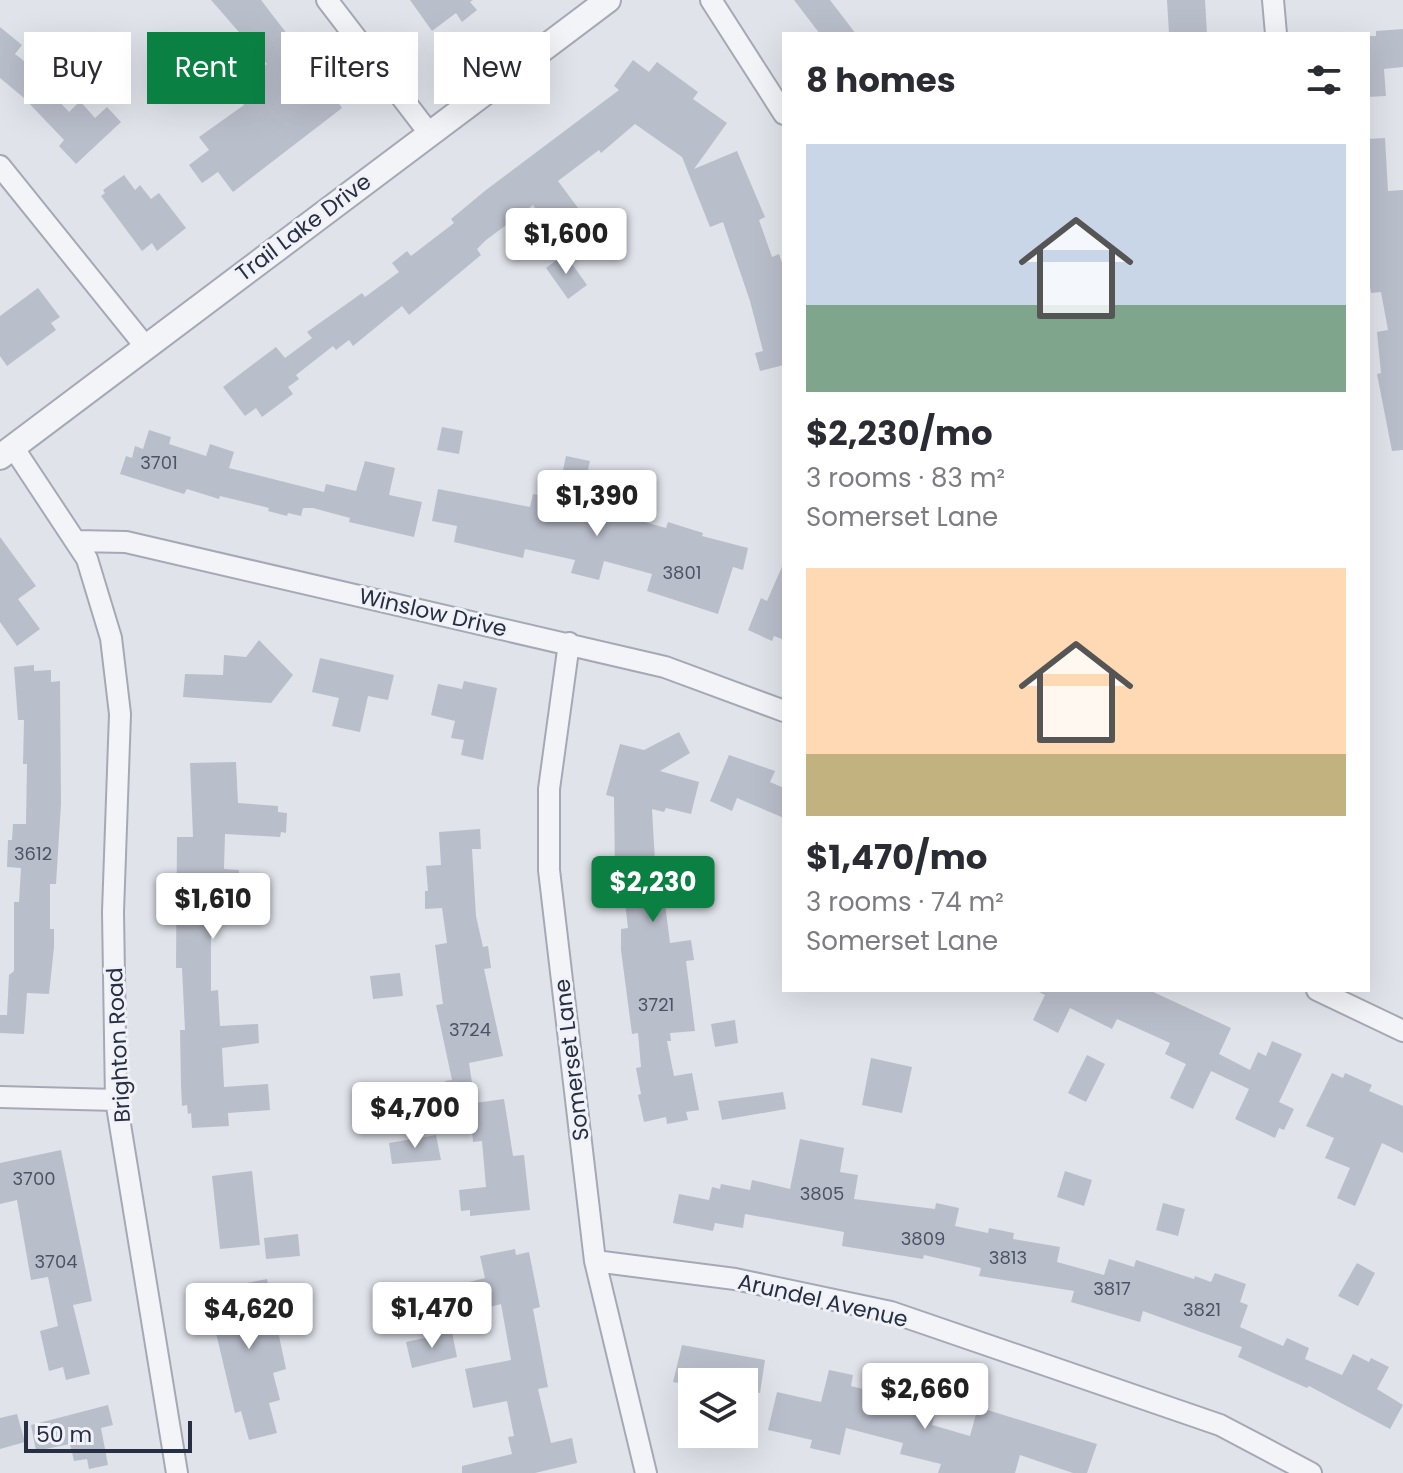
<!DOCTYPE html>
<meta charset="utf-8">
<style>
body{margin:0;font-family:Poppins,sans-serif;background:#f7f7f7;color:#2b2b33;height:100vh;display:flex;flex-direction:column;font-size:30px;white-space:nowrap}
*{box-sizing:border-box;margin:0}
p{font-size:26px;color:#7c7c81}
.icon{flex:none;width:44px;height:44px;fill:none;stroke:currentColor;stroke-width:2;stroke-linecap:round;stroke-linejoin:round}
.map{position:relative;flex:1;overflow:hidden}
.panel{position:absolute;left:782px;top:32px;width:588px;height:960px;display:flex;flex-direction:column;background:#fff;border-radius:0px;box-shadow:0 8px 32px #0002}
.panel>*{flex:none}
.banner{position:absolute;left:24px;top:32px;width:638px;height:72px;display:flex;gap:16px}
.controls{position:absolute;left:678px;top:1368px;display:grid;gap:16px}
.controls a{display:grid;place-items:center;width:80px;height:80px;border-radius:0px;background:#fff;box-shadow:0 8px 32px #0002;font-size:40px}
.scale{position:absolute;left:24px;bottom:20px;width:168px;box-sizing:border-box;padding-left:8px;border:4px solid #272f43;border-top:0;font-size:22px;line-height:28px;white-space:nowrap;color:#272f43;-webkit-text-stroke:6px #f0f2f7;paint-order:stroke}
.price{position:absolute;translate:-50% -68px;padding:0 18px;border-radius:8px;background:#fff;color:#222;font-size:26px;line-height:52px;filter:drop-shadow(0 2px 4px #0008)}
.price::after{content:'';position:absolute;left:50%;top:48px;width:24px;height:18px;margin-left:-12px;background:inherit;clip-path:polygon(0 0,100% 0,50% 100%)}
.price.active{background:#0b8043;color:#fff}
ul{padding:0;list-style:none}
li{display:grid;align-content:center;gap:16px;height:424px;padding:0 24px}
li span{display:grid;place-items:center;height:248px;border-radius:0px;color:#555}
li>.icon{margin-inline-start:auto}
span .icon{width:144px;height:144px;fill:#fffc;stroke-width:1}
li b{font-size:34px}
h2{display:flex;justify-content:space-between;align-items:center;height:96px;padding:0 24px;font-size:34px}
.pill{padding:0 28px;border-radius:0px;background:#fff;box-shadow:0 8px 32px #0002;font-size:28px;line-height:72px}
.pill.active{background:#0b8043;color:#fff}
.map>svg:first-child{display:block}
.building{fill:#b9becb}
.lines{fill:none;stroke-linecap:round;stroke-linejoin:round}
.minor-casing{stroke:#a5a9b5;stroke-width:24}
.tertiary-casing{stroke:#a5a9b5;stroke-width:28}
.minor{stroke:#f3f4f8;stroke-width:20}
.tertiary{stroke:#f3f4f8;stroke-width:24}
.labels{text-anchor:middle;stroke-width:6;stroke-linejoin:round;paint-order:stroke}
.number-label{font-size:18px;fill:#4c5365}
.street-label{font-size:22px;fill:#272f43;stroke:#f0f2f7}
</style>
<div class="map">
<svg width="1403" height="1473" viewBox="0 0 1403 1473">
<rect width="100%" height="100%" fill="#e0e3ea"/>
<path class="building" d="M211,0H261L304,56L300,59L327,95L331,92L342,108L233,192L218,172L202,183L189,165L209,150L199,137L244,105L232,90L267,64Z
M410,0H473L470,2L477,10L462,22L456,13L432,31Z
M794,0H830L856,34H820Z
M1167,0H1205L1207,34H1169Z
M0,27L22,45L15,54L37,71L34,74L69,112L80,101L95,118L107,107L121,122L76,164L59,146L64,140L24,98L0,78Z
M1403,29V67L1384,69L1386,96L1368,97V36H1376V31Z
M633,60L649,72L657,62L698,92L693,99L727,123L694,169L737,151L765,217L759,220L772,257L779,254L784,268V365L760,371L755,353L763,351L750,301L723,222L710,227L682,157L635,124L601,153L599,150L558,181L581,212L553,232L533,205L486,240L477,249L481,255L409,315L402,306L353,346L349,340L336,350L333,346L296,375L299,379L288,387L293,394L262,417L256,408L245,416L223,387L276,347L285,358L312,338L307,332L362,293L365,297L399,272L392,263L407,251L411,256L454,223L451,219L486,190L619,90L614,86Z
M1385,138L1388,191L1403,190V450L1392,451L1377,374L1381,373L1377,332L1388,330L1381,292L1371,293L1368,274V139Z
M124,175L135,190L140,185L151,199L159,193L186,228L157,251L152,243L142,251L101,196L105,193L103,190Z
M565,254L587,285L568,299L546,268Z
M38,288L60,317L51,323L56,330L7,366L0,356V316Z
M442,427L463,431L459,454L437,450Z
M149,430L171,437L169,444L206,456L210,444L234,452L229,468L324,492L326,484L356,491L365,461L395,468L389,495L422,502L414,537L349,522L350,518L313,508H303L301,516L288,513L287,516L268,511L269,508L220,496L219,499L187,489L184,494L120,474L126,456L132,458L135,446L143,449Z
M566,456L590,461L583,491L609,498L607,503L636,511L634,519L666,528L668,522L703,533L702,536L748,548L743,570L733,567L718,614L647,591L652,574L604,561L599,580L571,573L575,560L525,549L523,558L454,542L457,526L432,521L438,489L530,507L533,494L557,499Z
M0,537L36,586L18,599L40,629L17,646L0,622Z
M784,562V640L774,636L772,641L748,630L761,598L767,601Z
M259,640L293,675L271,703L183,697L185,674L223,675L224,655L246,657Z
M320,658L394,675L388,700L368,696L360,732L332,726L339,698L312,692Z
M34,665V671L51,670V682L60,681L61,804L56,884H50V929H54V947L49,994L27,993L24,1034L0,1033V1015H7L9,975L14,971V902H19L21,868L7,867L8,840H12L13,824H26L27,764H23L24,720H18L14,667Z
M464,681L497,688L483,760L461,755L464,740L451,738L455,721L431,715L438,684L462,689Z
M679,732L690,753L660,771L699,782L691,814L666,808L664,812L652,809L657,897L664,896L670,943L691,940L694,960L686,961L695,1031L670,1033L671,1041H667L674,1076L692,1073L699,1110L686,1112L688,1120L667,1124L666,1117L644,1122L638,1095L641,1094L636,1068L641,1067L638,1033L632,1034L621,950V929L628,928L623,885H619L618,872H615L614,797L606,795L620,744L644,750Z
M729,755L775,771L770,782L784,788V818L737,798L732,811L710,801Z
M236,762L238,803L278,806V812L287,813L286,833L281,832L280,837L225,834L224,869L239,870L238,902L211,900V991L218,990L220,1026L258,1024L259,1043L222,1048L224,1087L268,1084L270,1110L228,1113L229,1126L192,1128L191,1113L188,1114L187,1105L182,1106L181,1085L180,1030H185L182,968H176L177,837H193L190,763Z
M480,829L481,849H472L476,916L483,947L488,946L491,968L484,969L503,1056L469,1063L475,1103L504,1099L513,1156L524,1155L530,1210L470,1216V1210L461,1211L459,1190L486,1187L482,1141L473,1142L472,1130L453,1133L445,1081L452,1080L436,1005L443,1004L435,945L447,943L442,908L425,909V891H428L426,866L441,865L439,832Z
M400,973L403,996L373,999L370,976Z
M1035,990H1149L1231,1028L1219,1054L1250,1070L1258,1052L1266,1056L1272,1041L1302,1054L1279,1102L1294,1109L1284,1130L1279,1128L1275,1138L1235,1119L1249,1089L1211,1071L1193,1109L1170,1098L1186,1064L1165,1054L1170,1043L1117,1019L1112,1029L1070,1008L1058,1033L1033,1020L1045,995Z
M735,1020L738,1043L715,1047L711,1024Z
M1087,1055L1105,1064L1086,1102L1068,1093Z
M871,1058L912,1067L902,1113L862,1105Z
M1332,1073L1343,1078L1345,1073L1372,1085L1369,1091L1403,1106V1153L1382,1143L1355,1206L1337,1198L1350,1168L1325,1158L1334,1138L1306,1126Z
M783,1092L786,1109L722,1120L718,1101Z
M436,1135L441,1160L392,1164L389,1143Z
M800,1139L844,1148L840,1172L858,1175L854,1199L935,1209L936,1203L959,1208L955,1226L988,1233L989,1228L1014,1233L1013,1239L1060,1247L1057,1262L1104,1275L1109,1259L1134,1267L1136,1260L1194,1279L1195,1276L1211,1282L1215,1273L1246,1284L1240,1302L1248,1305L1240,1327L1283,1346L1287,1338L1309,1348L1305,1359L1342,1375L1353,1354L1369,1362L1371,1358L1389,1367L1377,1389L1403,1405L1390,1429L1309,1386L1307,1388L1238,1357L1242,1347L1143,1311L1140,1322L1071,1302L1074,1291L979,1276L981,1268L924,1255L923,1259L842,1246L844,1232L745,1214L743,1228L715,1223L713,1231L673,1223L679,1194L709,1200L712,1187L720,1189L721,1184L750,1190L752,1180L790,1189Z
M61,1150L92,1301L73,1305L90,1374L66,1380L63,1367L49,1371L40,1331L58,1326L48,1277L31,1280L17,1200L0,1204V1163Z
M252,1171L260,1245L220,1249L212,1176Z
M1065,1171L1092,1180L1084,1206L1057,1197Z
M1163,1203L1185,1209L1178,1236L1156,1230Z
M298,1234L300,1256L266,1259L264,1238Z
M515,1249L516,1255L529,1252L540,1307L533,1309L548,1387L538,1389L551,1443L572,1438L577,1463L535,1473H462V1466L512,1454L508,1437L514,1436L507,1401L473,1408L465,1369L511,1360L501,1304L443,1319L438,1290L485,1278L480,1256Z
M1357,1263L1375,1273L1358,1306L1338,1296Z
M267,1279L286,1369L273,1373L280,1400L269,1403L277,1433L249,1440L241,1411L235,1413L206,1291Z
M452,1332L457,1357L412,1368L406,1342Z
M682,1345L765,1360L760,1393L744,1390V1382H692V1385L673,1382Z
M829,1370L853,1375L851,1386L905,1400L908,1390L939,1398L932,1425L970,1436L978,1407L1097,1444L1087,1473H1073L1020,1455L1015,1473H938L941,1464L900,1454L903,1443L846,1428L840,1455L810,1448L812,1440L768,1430L777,1392L821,1402Z
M108,1405L113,1425L101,1428L108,1465L89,1469L87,1459L74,1461L70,1444L36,1451L31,1425Z
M17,1414L25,1442L0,1449V1418Z"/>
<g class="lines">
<g class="minor-casing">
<path id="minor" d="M327,0L429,133
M711,0L784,114
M1273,0L1276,34
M0,166L145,346
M13,447L87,559L111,638L120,714L113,912L116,1100L177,1473
M76,541L126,542L665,667L784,711
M569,643L549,789V870L595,1261L646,1473
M1317,990L1403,1031
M0,1097L116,1100
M595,1261L735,1279L891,1312L1220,1425L1311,1473"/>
</g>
<g class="tertiary-casing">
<path id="tertiary" d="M0,457L608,0"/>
</g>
<use href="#minor" class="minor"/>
<use href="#tertiary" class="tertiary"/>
</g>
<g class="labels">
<g class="number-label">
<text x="159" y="469">3701</text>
<text x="682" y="579">3801</text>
<text x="33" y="860">3612</text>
<text x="656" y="1011">3721</text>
<text x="470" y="1036">3724</text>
<text x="34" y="1185">3700</text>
<text x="822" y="1200">3805</text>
<text x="923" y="1245">3809</text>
<text x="1008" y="1264">3813</text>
<text x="56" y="1268">3704</text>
<text x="1112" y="1295">3817</text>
<text x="1202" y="1316">3821</text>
</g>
<g class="street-label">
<text transform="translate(303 227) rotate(-37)" y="8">Trail Lake Drive</text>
<text transform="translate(433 612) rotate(13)" y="8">Winslow Drive</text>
<text transform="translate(118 1045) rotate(-93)" y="8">Brighton Road</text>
<text transform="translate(571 1060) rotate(-97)" y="8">Somerset Lane</text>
<text transform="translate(823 1300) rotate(13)" y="8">Arundel Avenue</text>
</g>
</g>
</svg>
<div class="controls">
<a><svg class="icon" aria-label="layers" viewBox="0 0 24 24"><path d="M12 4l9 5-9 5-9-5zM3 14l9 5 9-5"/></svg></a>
</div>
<div class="scale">50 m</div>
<b class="price" style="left:566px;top:276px">$1,600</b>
<b class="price" style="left:597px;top:538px">$1,390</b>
<b class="price active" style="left:653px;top:924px">$2,230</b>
<b class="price" style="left:213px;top:941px">$1,610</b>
<b class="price" style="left:415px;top:1150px">$4,700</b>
<b class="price" style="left:432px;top:1350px">$1,470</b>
<b class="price" style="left:249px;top:1351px">$4,620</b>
<b class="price" style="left:925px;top:1431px">$2,660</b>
<div class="banner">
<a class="pill">Buy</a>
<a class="pill active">Rent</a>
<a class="pill">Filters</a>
<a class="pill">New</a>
</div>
<section class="panel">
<h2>8 homes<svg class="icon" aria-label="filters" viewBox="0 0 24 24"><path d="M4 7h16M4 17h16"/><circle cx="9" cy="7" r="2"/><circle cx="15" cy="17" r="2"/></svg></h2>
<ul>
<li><span style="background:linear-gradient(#c9d6e8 65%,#7fa58c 0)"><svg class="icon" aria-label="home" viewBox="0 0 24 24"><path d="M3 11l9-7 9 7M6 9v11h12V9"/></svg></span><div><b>$2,230/mo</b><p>3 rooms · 83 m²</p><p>Somerset Lane</p></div></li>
<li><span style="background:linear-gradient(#ffd9b3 75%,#c2b280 0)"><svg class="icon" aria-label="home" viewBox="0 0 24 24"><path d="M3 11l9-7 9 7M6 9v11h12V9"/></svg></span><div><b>$1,470/mo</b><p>3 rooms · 74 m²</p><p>Somerset Lane</p></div></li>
</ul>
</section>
</div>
